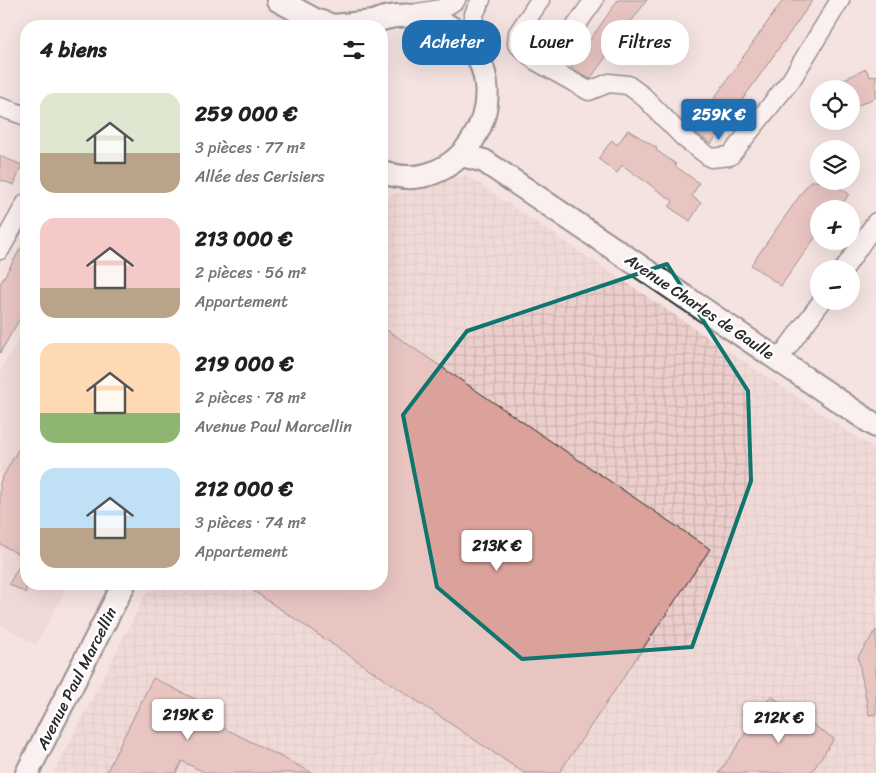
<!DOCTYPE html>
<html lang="fr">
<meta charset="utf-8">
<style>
body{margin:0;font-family:Sriracha,sans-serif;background:#f2f2f2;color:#202124;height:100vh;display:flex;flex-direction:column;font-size:19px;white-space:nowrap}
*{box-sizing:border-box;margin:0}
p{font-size:16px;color:#757577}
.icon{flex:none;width:28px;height:28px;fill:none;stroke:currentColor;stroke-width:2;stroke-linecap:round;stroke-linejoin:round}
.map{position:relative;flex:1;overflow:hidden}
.panel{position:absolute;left:20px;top:20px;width:368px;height:570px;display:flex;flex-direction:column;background:#fff;border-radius:20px;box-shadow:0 5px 20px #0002}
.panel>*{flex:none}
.banner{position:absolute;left:402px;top:20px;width:398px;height:45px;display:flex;gap:10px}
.buttons{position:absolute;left:810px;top:80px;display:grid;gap:10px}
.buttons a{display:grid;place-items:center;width:50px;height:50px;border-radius:50%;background:#fff;box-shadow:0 5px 20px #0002;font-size:25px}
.price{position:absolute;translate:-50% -42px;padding:0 11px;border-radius:5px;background:#fff;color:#222;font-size:16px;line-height:32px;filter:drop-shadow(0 1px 2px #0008)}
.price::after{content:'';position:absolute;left:50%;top:30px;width:15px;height:11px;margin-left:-8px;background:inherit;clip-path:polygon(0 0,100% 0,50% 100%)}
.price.selected{background:#1f6fb2;color:#fff}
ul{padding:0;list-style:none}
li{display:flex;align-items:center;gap:15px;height:125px;padding:0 20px}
li span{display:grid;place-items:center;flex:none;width:140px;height:100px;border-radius:15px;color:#555}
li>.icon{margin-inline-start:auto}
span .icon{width:60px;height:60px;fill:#fffc;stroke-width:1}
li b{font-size:21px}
h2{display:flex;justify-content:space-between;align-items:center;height:60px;padding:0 20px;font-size:21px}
.tag{padding:0 18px;border-radius:20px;background:#fff;box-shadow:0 5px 20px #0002;font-size:18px;line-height:45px}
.tag.selected{background:#1f6fb2;color:#fff}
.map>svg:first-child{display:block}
.built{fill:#eccfcc}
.industrial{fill:url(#industrial-grid)}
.building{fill:#dba19b;stroke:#2b2b2b}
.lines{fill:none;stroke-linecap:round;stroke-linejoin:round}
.minor-casing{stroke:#2b2b2b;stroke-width:21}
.major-casing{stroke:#2b2b2b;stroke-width:26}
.minor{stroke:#fff;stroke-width:18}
.major{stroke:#fff;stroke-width:22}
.marked{fill:none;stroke:#0f766e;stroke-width:4;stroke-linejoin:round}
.labels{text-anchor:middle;stroke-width:5;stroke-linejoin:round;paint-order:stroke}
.street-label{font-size:16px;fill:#2b2b2b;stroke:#fff}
</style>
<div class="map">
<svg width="876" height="773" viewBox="0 0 876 773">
<defs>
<pattern id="industrial-grid" width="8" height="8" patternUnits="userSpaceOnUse" patternTransform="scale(1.25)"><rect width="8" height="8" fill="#eccfcc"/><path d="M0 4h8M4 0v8" fill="none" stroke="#cbb2af"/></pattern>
</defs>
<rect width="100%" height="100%" fill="#f4e3e1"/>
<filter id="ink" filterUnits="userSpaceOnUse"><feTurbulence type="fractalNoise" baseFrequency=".02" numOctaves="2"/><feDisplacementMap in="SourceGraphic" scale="10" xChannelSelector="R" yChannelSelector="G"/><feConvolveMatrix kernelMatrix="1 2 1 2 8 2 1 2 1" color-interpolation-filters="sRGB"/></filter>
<g filter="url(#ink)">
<path class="built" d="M26,326V584H69L36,645L0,624V371Z"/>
<path class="industrial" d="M466,175L876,450V773H54L151,584H381V198Z"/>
<path class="building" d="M618,0H647L590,79L571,67Z
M783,0H813L711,144L692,130Z
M866,69L870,77L876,75V97L851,109V89H823Z
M628,130L657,148L656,150L676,164L675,166L699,183L692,196L701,203L690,221L669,207L673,201L622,165L617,173L598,159L612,140L617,145Z
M0,156L22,165L14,185L0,180Z
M810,181H830L849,194L839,209H819V232L781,286L751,265Z
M26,239V308L0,353V284Z
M381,326L710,549L559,773H524L243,584H381Z
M26,435V593L9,584L24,557L0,544V482Z
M876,630V714L869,715L858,657Z
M153,678L209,706L204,718L313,773H206L182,761L176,773H106Z
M771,696L834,739L811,773H719Z"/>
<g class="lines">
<g class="minor-casing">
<path id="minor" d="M540,0L518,33L517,44L536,61L589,91L609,83L628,85L643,96L684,138L711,158L730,156L791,80L840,0
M417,13L442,9L456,0
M472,46L474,14L481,0
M547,67L594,0
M0,107L26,116
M0,250L26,203
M844,269L876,222
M779,359L822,301"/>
</g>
<g class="major-casing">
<path id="major" d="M278,0L315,20L333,26L373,22
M366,26C384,15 405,14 425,17C439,19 454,28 464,38C523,100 456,203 381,171
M462,155L484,161L876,426
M27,773L124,584"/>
</g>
<use href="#minor" class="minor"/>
<use href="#major" class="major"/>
</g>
</g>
<path d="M0 0H876V773H0ZM667,264L748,391L751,481L692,647L522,659L437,587L403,415L467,331Z" fill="#f4e3e1" fill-opacity=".55" fill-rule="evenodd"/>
<path class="marked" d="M667,264L748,391L751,481L692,647L522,659L437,587L403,415L467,331Z"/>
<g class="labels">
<g class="street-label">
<text transform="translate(700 306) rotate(34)" y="6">Avenue Charles de Gaulle</text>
<text transform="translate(76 678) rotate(-63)" y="6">Avenue Paul Marcellin</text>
</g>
</g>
</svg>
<div class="buttons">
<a><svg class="icon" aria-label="locate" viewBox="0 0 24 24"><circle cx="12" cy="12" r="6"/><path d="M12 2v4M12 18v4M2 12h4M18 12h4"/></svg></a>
<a><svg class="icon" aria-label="layers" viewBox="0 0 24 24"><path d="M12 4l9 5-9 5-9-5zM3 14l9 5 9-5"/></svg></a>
<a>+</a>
<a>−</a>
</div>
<b class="price selected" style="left:719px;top:141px">259K €</b>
<b class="price" style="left:497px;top:572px">213K €</b>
<b class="price" style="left:188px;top:741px">219K €</b>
<b class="price" style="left:779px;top:744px">212K €</b>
<div class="banner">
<a class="tag selected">Acheter</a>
<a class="tag">Louer</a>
<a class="tag">Filtres</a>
</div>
<section class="panel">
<h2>4 biens<svg class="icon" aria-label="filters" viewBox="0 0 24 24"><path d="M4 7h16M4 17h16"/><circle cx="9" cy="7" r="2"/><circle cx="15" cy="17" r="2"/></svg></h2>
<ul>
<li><span style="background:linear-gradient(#dfe7d0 60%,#b9a48a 0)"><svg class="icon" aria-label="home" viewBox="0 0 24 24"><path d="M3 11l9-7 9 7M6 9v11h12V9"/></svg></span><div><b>259 000 €</b><p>3 pièces · 77 m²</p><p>Allée des Cerisiers</p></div></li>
<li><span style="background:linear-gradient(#f6c9c9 70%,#b9a48a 0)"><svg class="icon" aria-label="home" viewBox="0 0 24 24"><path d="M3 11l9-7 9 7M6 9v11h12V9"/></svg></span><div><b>213 000 €</b><p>2 pièces · 56 m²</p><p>Appartement</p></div></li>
<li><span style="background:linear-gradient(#ffd9b3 70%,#8fb573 0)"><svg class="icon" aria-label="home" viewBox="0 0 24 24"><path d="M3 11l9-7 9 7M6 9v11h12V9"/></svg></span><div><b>219 000 €</b><p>2 pièces · 78 m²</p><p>Avenue Paul Marcellin</p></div></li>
<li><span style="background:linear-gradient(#bfe0f5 60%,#b9a48a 0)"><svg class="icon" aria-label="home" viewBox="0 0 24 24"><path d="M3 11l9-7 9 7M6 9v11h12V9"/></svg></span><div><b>212 000 €</b><p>3 pièces · 74 m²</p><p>Appartement</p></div></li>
</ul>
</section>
</div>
